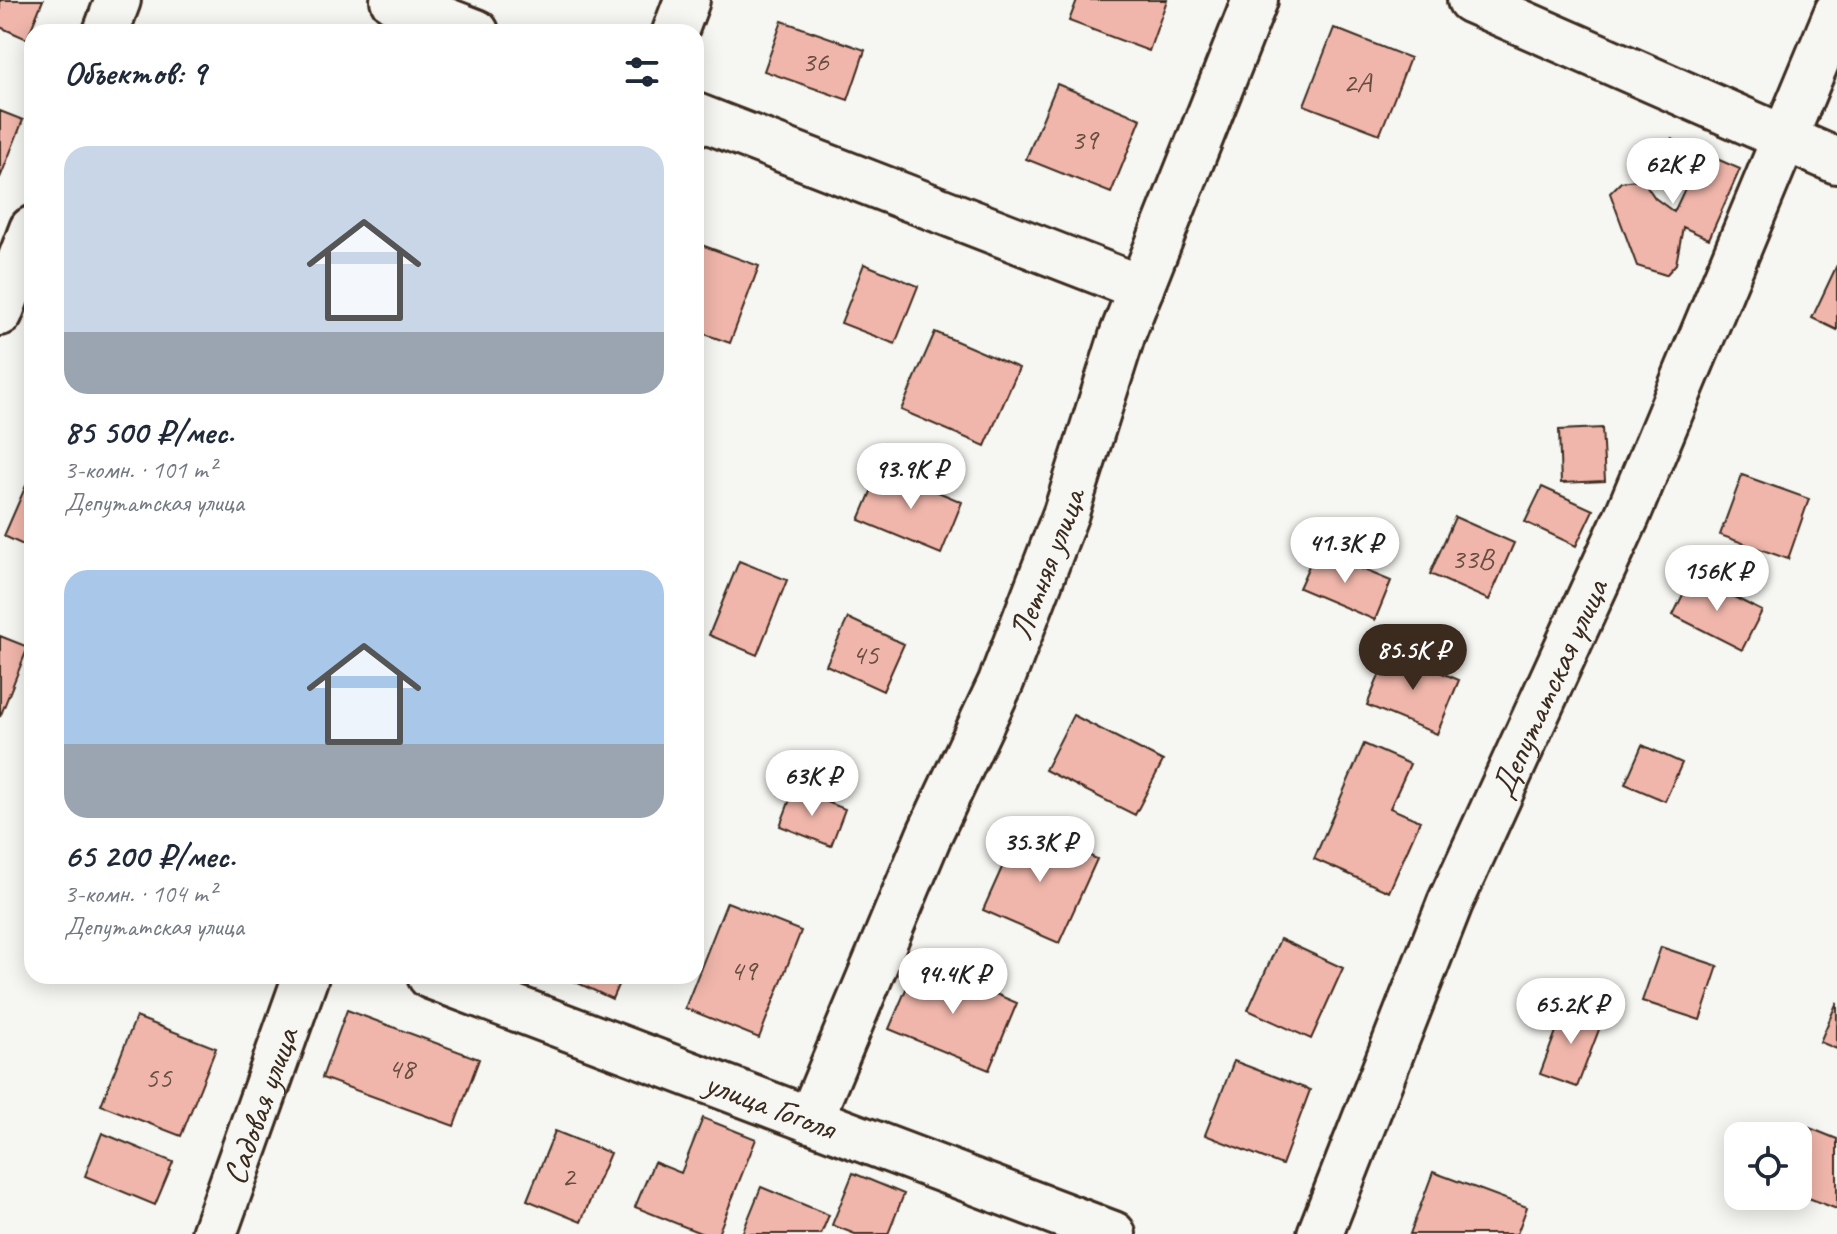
<!DOCTYPE html>
<html lang="ru">
<meta charset="utf-8">
<style>
body{margin:0;font-family:Caveat,sans-serif;background:#f2f2f3;color:#1f2937;height:100vh;display:flex;flex-direction:column;font-size:30px;white-space:nowrap}
*{box-sizing:border-box;margin:0}
p{font-size:26px;color:#747a83}
.icon{flex:none;width:44px;height:44px;fill:none;stroke:currentColor;stroke-width:2;stroke-linecap:round;stroke-linejoin:round}
.map{position:relative;flex:1;overflow:hidden}
.drawer{position:absolute;left:24px;top:24px;width:680px;height:960px;display:flex;flex-direction:column;background:#fff;border-radius:24px;box-shadow:0 4px 20px #0003}
.drawer>*{flex:none}
.tools{position:absolute;left:1724px;top:1122px;display:grid;gap:16px}
.tools a{display:grid;place-items:center;width:88px;height:88px;border-radius:16px;background:#fff;box-shadow:0 4px 20px #0003;font-size:40px}
.price{position:absolute;translate:-50% -68px;padding:0 18px;border-radius:28px;background:#fff;color:#222;font-size:26px;line-height:52px;filter:drop-shadow(0 2px 4px #0008)}
.price::after{content:'';position:absolute;left:50%;top:48px;width:24px;height:18px;margin-left:-12px;background:inherit;clip-path:polygon(0 0,100% 0,50% 100%)}
.price.on{background:#3b2a1e;color:#fff}
ul{padding:0;list-style:none}
li{display:grid;align-content:center;gap:16px;height:424px;padding:0 40px}
li span{display:grid;place-items:center;height:248px;border-radius:24px;color:#555}
li>.icon{margin-inline-start:auto}
span .icon{width:144px;height:144px;fill:#fffc;stroke-width:1}
li b{font-size:34px}
h2{display:flex;justify-content:space-between;align-items:center;height:96px;padding:0 40px;font-size:34px}
.map>svg:first-child{display:block}
.building{fill:#f0b6ab;stroke:#3b2a1e;stroke-width:2}
.lines{fill:none;stroke-linecap:round;stroke-linejoin:round}
.street-casing{stroke:#3b2a1e;stroke-width:50}
.street{stroke:#f6f6f2;stroke-width:44}
.labels{text-anchor:middle;stroke-width:8;stroke-linejoin:round;paint-order:stroke}
.number-label{font-size:30px;fill:#684d41}
.street-label{font-size:34px;fill:#3b2a1e;stroke:#f6f6f2}
</style>
<div class="map">
<svg width="1837" height="1234" viewBox="0 0 1837 1234">
<rect width="100%" height="100%" fill="#f6f6f2"/>
<filter id="ink" filterUnits="userSpaceOnUse"><feTurbulence type="fractalNoise" baseFrequency=".0125" numOctaves="2"/><feDisplacementMap in="SourceGraphic" scale="16" xChannelSelector="R" yChannelSelector="G"/><feConvolveMatrix kernelMatrix="1 2 1 2 8 2 1 2 1" color-interpolation-filters="sRGB"/></filter>
<g filter="url(#ink)">
<path class="building" d="M0,0H43L27,39L0,27Z
M1077,0H1167L1149,51L1069,21Z
M782,21L865,50L848,100L764,71Z
M1334,28L1410,58L1380,134L1304,105Z
M1057,84L1141,119L1111,193L1026,159Z
M0,111L23,120L0,178Z
M1671,139L1740,169L1709,239L1683,227L1676,264L1666,275L1637,266L1610,193L1621,182L1642,179L1655,198L1674,212L1688,182L1657,169Z
M696,243L759,266L730,343L696,331Z
M864,264L918,286L895,344L841,323Z
M1837,265V330L1812,318Z
M935,332L1019,368L985,446L901,410Z
M1602,428L1605,481L1561,483L1559,430Z
M881,468L962,502L941,554L859,520Z
M31,474L32,475V549L4,536Z
M1742,475L1809,499L1788,559L1720,535Z
M1542,487L1593,510L1576,546L1525,522Z
M1455,517L1514,543L1489,600L1430,574Z
M1316,550L1391,581L1375,620L1299,588Z
M739,561L787,580L757,655L709,635Z
M1692,576L1762,611L1742,650L1673,615Z
M848,618L904,644L883,691L826,665Z
M0,636L28,647L0,717Z
M1389,651L1459,680L1437,734L1367,705Z
M1073,715L1163,761L1135,815L1045,770Z
M1364,744L1410,764L1390,808L1420,821L1389,892L1314,859Z
M1642,745L1682,763L1665,801L1625,784Z
M794,789L845,809L831,846L780,826Z
M1021,825L1097,859L1059,943L983,910Z
M727,902L801,931L759,1038L685,1008Z
M1280,939L1343,968L1311,1039L1248,1010Z
M1661,947L1718,966L1700,1020L1642,1001Z
M918,961L1017,1003L989,1070L889,1029Z
M563,976H622L612,999Z
M1837,1002V1049L1820,1042Z
M1566,1005L1603,1019L1577,1087L1540,1074Z
M347,1010L479,1059L454,1126L322,1078Z
M136,1017L216,1048L181,1136L101,1105Z
M1234,1061L1310,1090L1282,1165L1205,1135Z
M703,1118L756,1139L718,1234H703L635,1207L654,1162L681,1173Z
M1800,1124L1837,1139V1209L1798,1194V1136H1795Z
M555,1131L610,1153L581,1222L527,1200Z
M102,1133L173,1162L155,1205L85,1176Z
M1433,1172L1527,1207L1517,1234H1410Z
M853,1173L904,1194L888,1234H855L832,1225Z
M761,1187L829,1215L821,1234H742Z"/>
<g class="lines">
<g class="street-casing">
<g id="street">
<path d="M393,0L476,32"/>
<path d="M1470,0L1837,161"/>
<path d="M106,32L118,0"/>
<path d="M675,32L687,0"/>
<path d="M696,116L1141,288"/>
<path d="M0,313L32,229"/>
<path id="s1" d="M430,976L1113,1234"/>
<path id="s2" d="M810,1120L930,833L1001,682L1066,513L1123,333L1255,0"/>
<path id="s3" d="M214,1234L306,976"/>
<path id="s4" d="M1320,1234L1450,903L1628,514L1837,12"/>
</g>
</g>
<use href="#street" class="street"/>
</g>
</g>
<g class="labels">
<g class="number-label">
<text x="815" y="71">36</text>
<text x="1357" y="92">2А</text>
<text x="1084" y="149">39</text>
<text x="1472" y="568">33В</text>
<text x="865" y="664">45</text>
<text x="743" y="980">49</text>
<text x="401" y="1078">48</text>
<text x="158" y="1087">55</text>
<text x="568" y="1186">2</text>
</g>
<g class="street-label">
<text dy="12" stroke="none"><textPath href="#s2" startOffset="604">Летняя улица</textPath></text>
<text dy="12" stroke="none"><textPath href="#s4" startOffset="592">Депутатская улица</textPath></text>
<text dy="12" stroke="none"><textPath href="#s3" startOffset="136">Садовая улица</textPath></text>
<text dy="12" stroke="none"><textPath href="#s1" startOffset="364">улица Гоголя</textPath></text>
</g>
</g>
</svg>
<div class="tools">
<a><svg class="icon" aria-label="locate" viewBox="0 0 24 24"><circle cx="12" cy="12" r="6"/><path d="M12 2v4M12 18v4M2 12h4M18 12h4"/></svg></a>
</div>
<b class="price" style="left:1673px;top:206px">62K ₽</b>
<b class="price" style="left:911px;top:511px">93.9K ₽</b>
<b class="price" style="left:1345px;top:585px">41.3K ₽</b>
<b class="price" style="left:1717px;top:613px">156K ₽</b>
<b class="price on" style="left:1413px;top:692px">85.5K ₽</b>
<b class="price" style="left:812px;top:818px">63K ₽</b>
<b class="price" style="left:1040px;top:884px">35.3K ₽</b>
<b class="price" style="left:953px;top:1016px">94.4K ₽</b>
<b class="price" style="left:1571px;top:1046px">65.2K ₽</b>
<section class="drawer">
<h2>Объектов: 9<svg class="icon" aria-label="filters" viewBox="0 0 24 24"><path d="M4 7h16M4 17h16"/><circle cx="9" cy="7" r="2"/><circle cx="15" cy="17" r="2"/></svg></h2>
<ul>
<li><span style="background:linear-gradient(#c9d6e8 75%,#9aa5b1 0)"><svg class="icon" aria-label="home" viewBox="0 0 24 24"><path d="M3 11l9-7 9 7M6 9v11h12V9"/></svg></span><div><b>85 500 ₽/мес.</b><p>3-комн. · 101 m²</p><p>Депутатская улица</p></div></li>
<li><span style="background:linear-gradient(#a9c7e8 70%,#9aa5b1 0)"><svg class="icon" aria-label="home" viewBox="0 0 24 24"><path d="M3 11l9-7 9 7M6 9v11h12V9"/></svg></span><div><b>65 200 ₽/мес.</b><p>3-комн. · 104 m²</p><p>Депутатская улица</p></div></li>
</ul>
</section>
</div>
